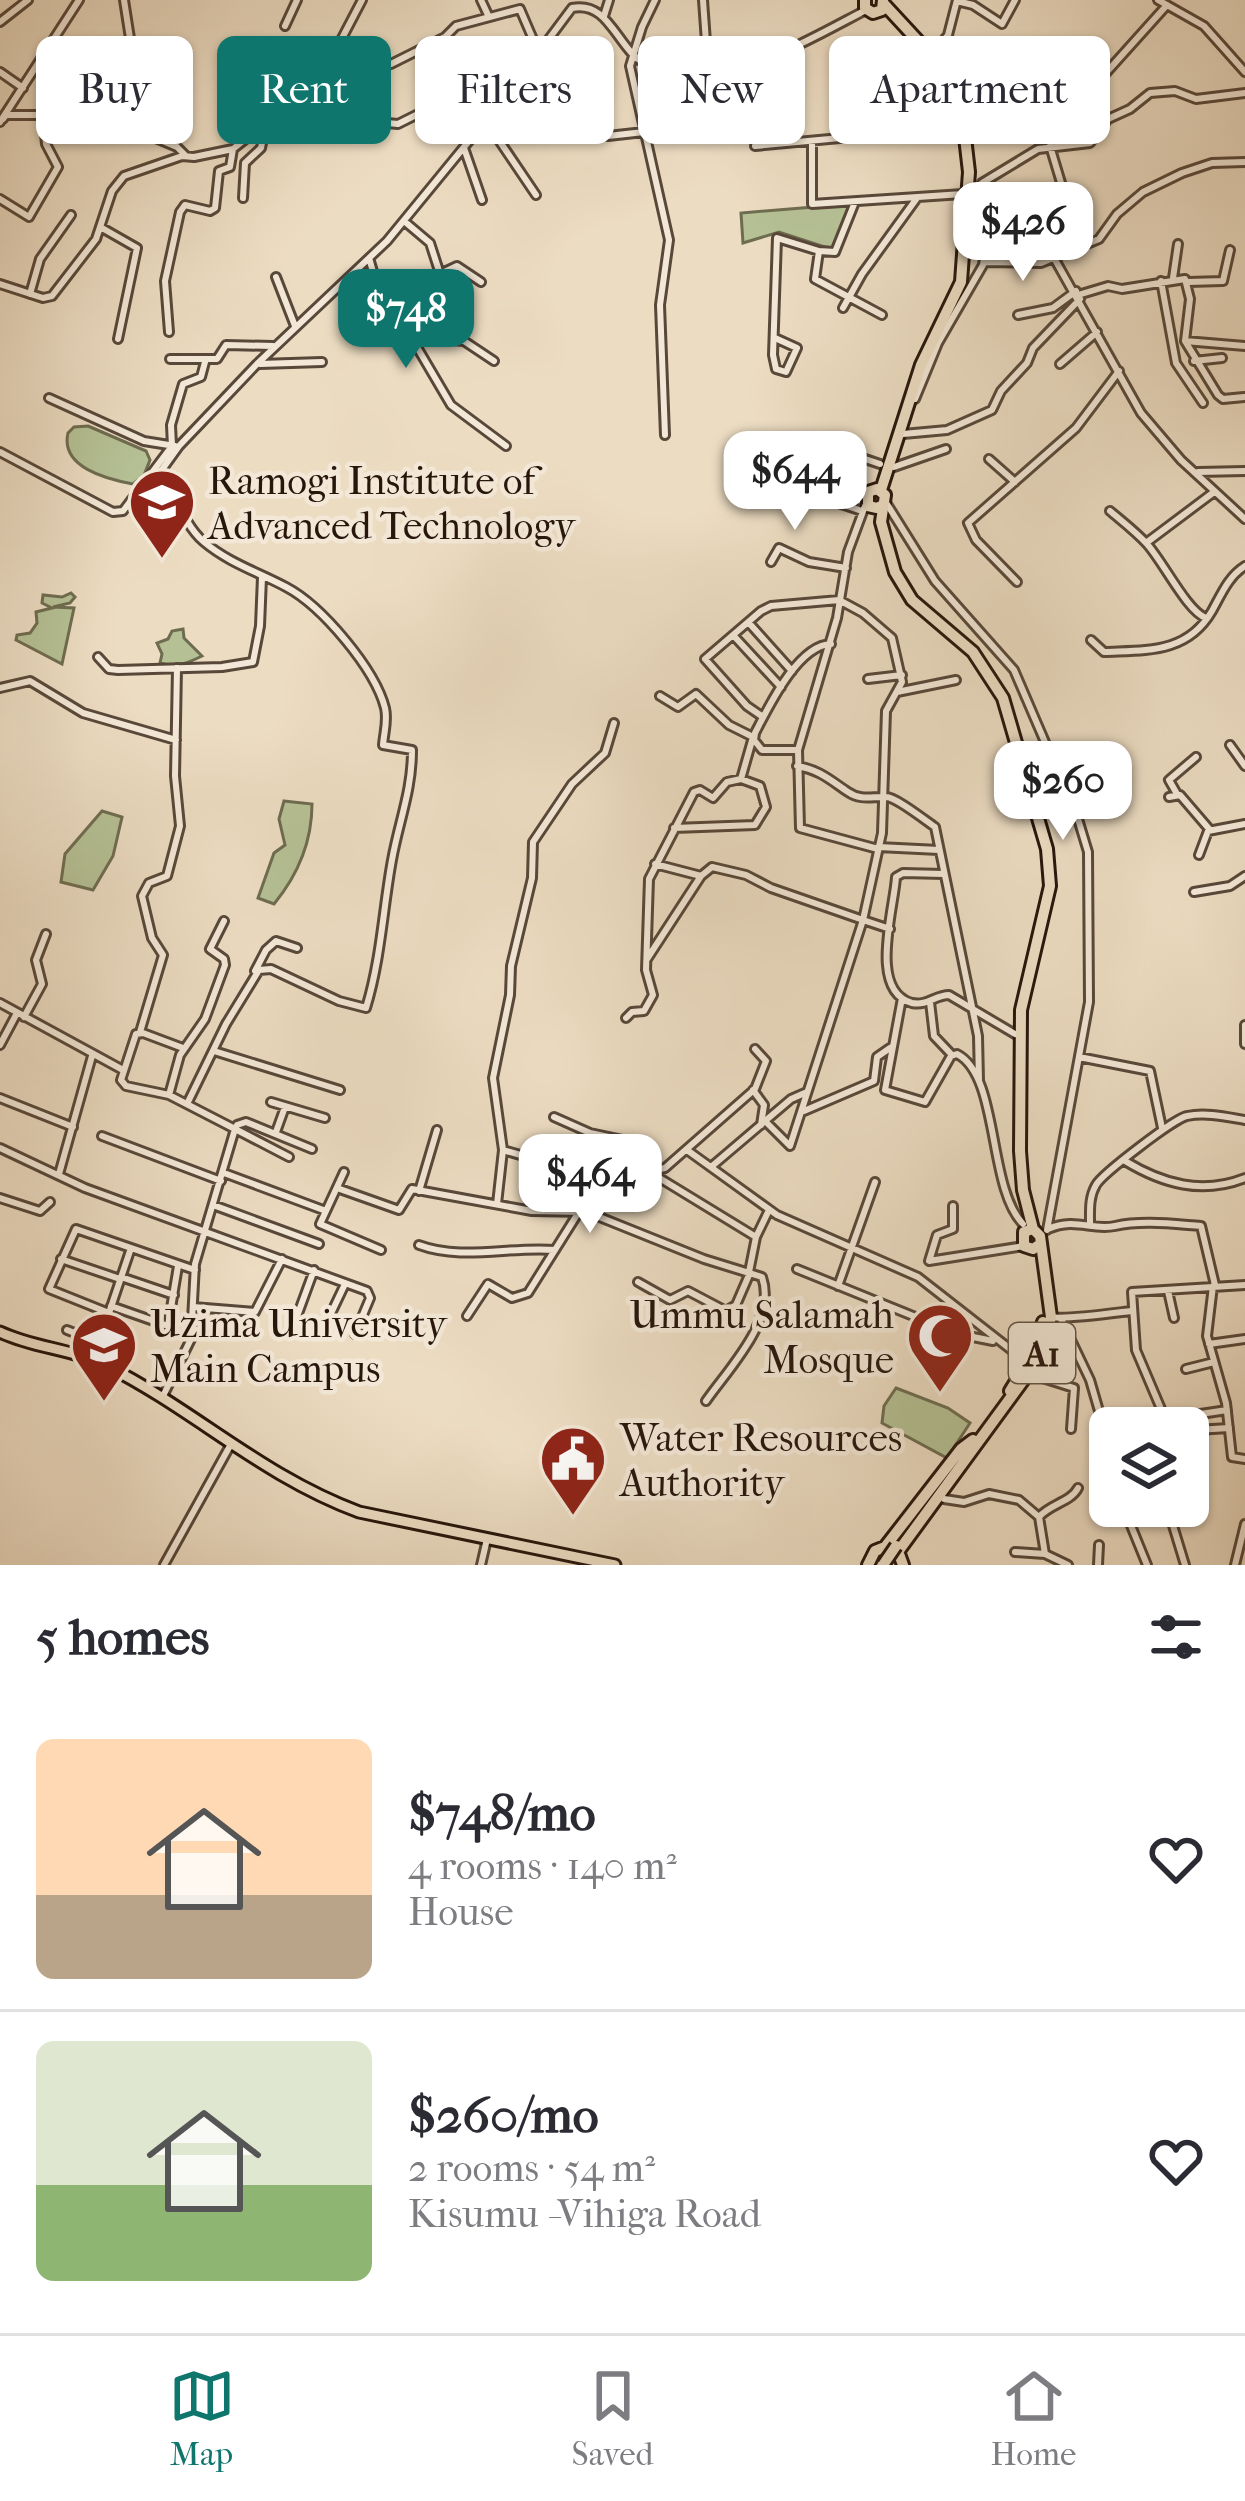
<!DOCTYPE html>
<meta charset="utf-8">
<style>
body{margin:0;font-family:"IM FELL French Canon",serif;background:#f2f2f3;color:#2b2b33;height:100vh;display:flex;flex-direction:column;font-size:45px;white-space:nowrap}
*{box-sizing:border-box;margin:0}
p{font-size:39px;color:#7c7c81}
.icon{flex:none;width:66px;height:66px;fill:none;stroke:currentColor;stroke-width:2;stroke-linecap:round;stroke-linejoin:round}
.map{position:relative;height:1565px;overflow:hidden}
.side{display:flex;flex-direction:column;background:#fff;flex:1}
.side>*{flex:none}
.guide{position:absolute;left:36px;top:36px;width:1173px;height:108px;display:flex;gap:24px}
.fabs{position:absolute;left:1089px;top:1407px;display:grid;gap:24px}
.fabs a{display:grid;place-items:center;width:120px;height:120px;border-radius:18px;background:#fff;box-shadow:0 3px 9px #0004;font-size:60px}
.price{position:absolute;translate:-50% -102px;padding:0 27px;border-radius:24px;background:#fff;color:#222;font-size:39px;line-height:78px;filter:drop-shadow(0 3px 6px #0008)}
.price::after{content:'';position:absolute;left:50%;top:72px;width:36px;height:27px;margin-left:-18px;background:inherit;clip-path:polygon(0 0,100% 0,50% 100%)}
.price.current{background:#0f766e;color:#fff}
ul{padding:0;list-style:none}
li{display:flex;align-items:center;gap:36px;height:300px;padding:0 36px}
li+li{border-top:3px solid #e1e1e2}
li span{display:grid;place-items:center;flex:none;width:336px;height:240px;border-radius:18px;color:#555}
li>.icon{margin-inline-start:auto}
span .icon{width:144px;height:144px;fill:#fffc;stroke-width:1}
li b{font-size:51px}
h2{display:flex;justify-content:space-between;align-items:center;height:144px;padding:0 36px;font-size:51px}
.chip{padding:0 42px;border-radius:18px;background:#fff;box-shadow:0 3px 9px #0004;font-size:42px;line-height:108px}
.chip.current{background:#0f766e;color:#fff}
.menu{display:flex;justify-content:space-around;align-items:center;height:168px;border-top:3px solid #e1e1e2;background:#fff;font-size:33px;color:#7c7c81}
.menu a{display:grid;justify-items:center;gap:6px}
.menu .current{color:#0f766e}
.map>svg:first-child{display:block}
.green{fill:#b5c195;stroke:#6e6c50;stroke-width:3}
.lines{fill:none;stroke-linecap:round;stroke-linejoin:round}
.minor-casing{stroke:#58483a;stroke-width:12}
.major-casing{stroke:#27160c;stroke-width:15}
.highway-casing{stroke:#27160c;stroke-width:16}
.minor{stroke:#f3e8d7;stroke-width:6}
.major{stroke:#ecdcc2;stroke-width:9}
.highway{stroke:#ecdcc2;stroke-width:10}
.highway-bridge-casing{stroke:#27160c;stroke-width:16;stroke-linecap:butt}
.highway-bridge{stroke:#ecdcc2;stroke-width:10}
.labels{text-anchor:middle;stroke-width:9;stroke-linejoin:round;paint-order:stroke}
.shield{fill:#f3e8d7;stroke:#645549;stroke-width:3}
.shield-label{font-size:36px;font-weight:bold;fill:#27160c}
.poi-label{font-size:39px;fill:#27160c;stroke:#f3e8d7;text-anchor:start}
</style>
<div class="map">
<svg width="1245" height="1565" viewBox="0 0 1245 1565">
<rect width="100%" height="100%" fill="#ecdcc2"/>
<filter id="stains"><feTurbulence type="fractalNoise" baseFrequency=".00167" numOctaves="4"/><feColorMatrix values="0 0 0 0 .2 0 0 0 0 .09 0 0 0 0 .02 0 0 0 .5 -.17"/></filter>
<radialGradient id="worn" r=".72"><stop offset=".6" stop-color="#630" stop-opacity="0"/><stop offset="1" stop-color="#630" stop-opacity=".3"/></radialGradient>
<path class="green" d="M851,204L834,250L779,232L743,243L741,213Z
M88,426L146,451L150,460L144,475L133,484C106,479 60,467 68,433L74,427Z
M71,593L75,597L70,603L53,607L74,608L62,664L16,640L17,635L30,633L37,623L36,612L52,608L42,603L43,595L62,597Z
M183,629L184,638L202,656C188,663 176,668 160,663L162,654L157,643L168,639L172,631Z
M284,801L312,804C312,842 297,876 274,904L258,898L274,853L285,845L279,819Z
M102,811L122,817L113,856L93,890L61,882L65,854Z
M896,1388L948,1408L970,1423L947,1458L882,1423L884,1406Z"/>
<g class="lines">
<g class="minor-casing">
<path id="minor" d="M124,0L142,115L153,137L177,147L186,156
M481,0L488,15
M655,0L642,27L630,66L669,240L660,305L665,435
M703,0L708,70
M1158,0L1204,26L1245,72
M957,1L973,5L1002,24L1015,0
M604,16L609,0
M0,22L28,0
M285,26L297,0
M932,56L948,35L957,0
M758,64L762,99
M253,70L244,101L256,105L265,132
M0,72L23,88
M78,82C99,93 117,88 137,76
M332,87L365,70L391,64L445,37L456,26L520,9L538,51
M737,89L745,86L742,68
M1108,119L1089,102L1087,94L1167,5
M310,120L333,86L339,44L362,0
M486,121L536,195
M0,122L79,0
M608,136L644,132
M812,141V204L963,194
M172,144L179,105
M755,146L959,127
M1050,146L1062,186
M464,148L482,200
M969,187L978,189L997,210L1040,233L1141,413L1181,460L1245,519
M978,189L982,183L1038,149L1090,143L1108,119L1130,109L1150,93L1175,91L1196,99L1245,93
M243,198L245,163L261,148L264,133
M0,199L29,217L58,167L46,144L43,115H6L3,119
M404,221L430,243L440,274L457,266L481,282
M102,228L137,248L118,339
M819,251L815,279L882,315
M369,258L389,326L411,337L451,405L506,446
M984,262L1041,263L1099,239L1117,214L1143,192L1182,173L1212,163L1245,162
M276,277L295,326
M1173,278L1178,244
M1161,281L1176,363L1203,403
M1188,282L1223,281L1230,250
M0,284L43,298L52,296L96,239L112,191L124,176L182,156L194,157L233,149L248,137L290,130L320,117L398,124L436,105L503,100
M30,294L40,259L71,215
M1078,295L1108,286L1122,289L1185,279L1190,299L1185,341L1245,346
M843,308L862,274L917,198
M1018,315L1053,308L1076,291
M169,332L165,281L180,212L185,205L210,211L215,208L219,171L230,167L233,149
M411,337L464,341L494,361
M775,338L797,348L786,372L776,369L773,355L777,238L819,251L835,252L855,202
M1185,341L1218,395L1223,399L1244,397
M170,359H217L226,345L273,346
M1194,361L1222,358
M260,364L322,362
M1060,364L1097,332
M49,398L144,441L175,446
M915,399L938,343L983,265L992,208
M903,434L947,430L992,410L1001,391L1027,363L1033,348L1080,299
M806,439L880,464
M0,452L113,512L123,511L172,446L171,425L183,384L201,377L205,362
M989,459L1015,482
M894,467L946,449
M1198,472L1245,471
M815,495L862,511
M885,501L935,581L1014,670L1078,819L1088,852L1089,1002L1047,1230
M865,506L848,552L837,618L798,750L800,828L878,849
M1110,511C1123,522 1136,532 1147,544C1164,563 1187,611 1206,618
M1146,543L1214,492
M771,562L779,548L809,562L846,568
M1017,582L976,540L968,523L1076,428L1119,371
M749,623L792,671
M733,635L781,687
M1091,640L1104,652C1146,650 1187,654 1212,611C1222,593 1228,577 1245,566
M98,657L109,669L118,670L222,667L253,662L260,626L262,577
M868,679L902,675
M0,688L30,681L83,713L176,740
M897,692L956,680
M660,696L678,707L696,694L729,725L753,737L741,779L760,786L766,807L755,825L674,828
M763,717L747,706L705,659L761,611L771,606L839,600L863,613L892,638L902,682L886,711L882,833L863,920L890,929
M1230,745L1245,766
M798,750H762L754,740L755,733C769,706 798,645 831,644
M797,766C820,770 830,780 848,792C861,801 873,796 886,797C896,797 926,821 935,827L978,1036L979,1081
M1177,794L1169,780L1196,757
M1169,797L1180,795L1210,830
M878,847L939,850
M1199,855L1208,831L1245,824
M655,864L701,876
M944,874L903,873L896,877C894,910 868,991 912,1003C928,1006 935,995 949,995L1015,1034
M1194,892L1230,886L1245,876
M647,959L701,876L712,867L746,875L771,888L863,920L790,1146L767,1123
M255,971L266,950L276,941L297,948
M902,998L885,1090L925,1102L951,1056L957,1054C1000,1076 987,1187 1023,1224
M930,1002L934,1036L952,1055
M0,1003L123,1070
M24,1017L42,984L36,960L46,934
M626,1018L632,1012L644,1011L653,995L646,970L649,879L694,792L700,790L713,798L727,782L741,779
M1245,1025V1044
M140,1032L163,955L152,938L142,896L149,883L167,876L180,826L175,776L177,668
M0,1045L17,1013
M214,1051L340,1090
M1079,1057L1150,1071L1162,1128
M753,1090L764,1105L761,1125
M169,1095L180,1055L205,1019L225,965L224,959L210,949L224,921
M0,1098L73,1127
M271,1102L325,1118
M187,1104L226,1024L259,970L271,969L339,1001L366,1008C381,959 383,909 392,860C399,821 412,791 412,750L383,745C384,732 388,721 385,708C375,669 322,606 286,587C258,572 229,563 204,542C183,524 176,494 161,471L179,446L257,364L387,241L510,91L572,8C611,0 617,52 648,65C719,95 806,41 866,10
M804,1111L874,1081L877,1057L890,1048
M554,1117L590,1133L623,1140L641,1172
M276,1132L285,1107
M102,1136L221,1181
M0,1148L85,1188L367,1291L370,1298L355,1334
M503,1150L569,1169L631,1175L665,1168L755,1089L766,1061L755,1049
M687,1150L777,1215L918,1277L1028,1363
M289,1157L235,1129L237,1125L246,1122L312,1149
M1125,1161C1163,1184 1202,1195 1245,1178
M711,1167L791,1099L807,1092
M648,1171L756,1237
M344,1172L320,1224L381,1250
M224,1173L326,1211
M59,1174L92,1056
M337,1188L399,1210L412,1189L532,1211L587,1212L704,1259L762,1277C777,1320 729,1368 706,1401
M419,1191L437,1130
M0,1198L40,1211L50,1202
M497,1204L503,1150L493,1078L510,995L511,966L532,878L533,842L572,784L605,753L614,723
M213,1205L319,1244
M953,1206V1229L937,1235L929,1261L1024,1246
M576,1209L597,1194L600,1171
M1090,1223C1090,1210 1089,1197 1096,1185C1102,1174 1175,1118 1187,1116C1206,1112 1227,1117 1245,1120
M1048,1229C1076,1217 1091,1231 1115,1226C1142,1220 1173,1224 1201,1226L1215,1285
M419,1245C462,1261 510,1246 555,1250
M61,1259L120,1279
M797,1269L918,1318L938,1330L993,1341
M749,1272L756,1237L769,1210
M121,1277L174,1295
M638,1282L670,1300L688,1291L726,1311L736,1305L749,1275
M838,1286L875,1182
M1213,1286L1207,1336L1226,1403L1232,1457L1245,1459
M1168,1291L1174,1318
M111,1306L168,1326L178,1266
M193,1307L255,1312L282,1259
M109,1313L49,1289L76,1229L195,1270
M467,1316L488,1284L512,1298L528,1293L580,1210
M1051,1317C1064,1320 1114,1313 1131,1311
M296,1319L314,1270
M1061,1319L1090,1380L1110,1449
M325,1326L345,1284
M67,1330L95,1341
M1209,1344L1245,1339
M87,1358L109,1313L131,1248
M1186,1369L1214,1362
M1030,1374L1074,1388L1071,1429
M163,1396L191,1339L195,1264L235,1129L169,1095L126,1086L121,1080L136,1034L143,1033L183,1048
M1194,1415L1227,1410
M1145,1428L1164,1416L1136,1350L1132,1292L1245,1285
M1196,1430L1229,1428
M1110,1454V1460
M944,1499L964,1502L989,1494L1019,1500L1039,1517L1045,1554L1068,1565
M1123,1506L1147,1565
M1167,1506L1185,1565
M1039,1517C1050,1504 1071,1502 1078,1488
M1015,1552L1045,1554
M164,1565L231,1444
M481,1565L487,1539
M1098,1565L1099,1545
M1235,1565L1245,1524"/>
</g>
<g class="major-casing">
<path id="major" d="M0,1332C34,1348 73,1349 107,1366C196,1411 262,1476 359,1512L615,1565"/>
</g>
<g class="highway-casing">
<path id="highway" d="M865,0V8L873,13L882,10L883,0
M881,490L921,365L961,282L969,172L963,120L952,88L932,56L884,4
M883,505L877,508L868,506V492L877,489L885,495L881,522L895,572L912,600L973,652L1003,698L1047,849L1050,886L1021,1010L1020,1151L1023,1190L1033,1229
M1010,1391L1034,1352L1043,1322
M885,1547L961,1449L973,1440
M900,1549L1041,1356L1051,1317L1040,1236L1033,1229L1024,1232V1246L1033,1249L1039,1245
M868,1565L875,1551L885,1547L899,1554L903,1565"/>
</g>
<use href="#minor" class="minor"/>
<use href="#major" class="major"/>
<use href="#highway" class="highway"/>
<g class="highway-bridge-casing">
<path id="highway-bridge" d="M883,1565L896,1546"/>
</g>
<use href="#highway-bridge" class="highway-bridge"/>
</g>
<defs>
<g id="university-pin" transform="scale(3.45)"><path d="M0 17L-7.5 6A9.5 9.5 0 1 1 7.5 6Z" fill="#8f2418" stroke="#f3e8d7"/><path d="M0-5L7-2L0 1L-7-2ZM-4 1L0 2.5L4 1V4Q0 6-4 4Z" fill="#fff"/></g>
<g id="mosque-pin" transform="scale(3.45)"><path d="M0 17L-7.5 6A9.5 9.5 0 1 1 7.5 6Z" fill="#8f2418" stroke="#f3e8d7"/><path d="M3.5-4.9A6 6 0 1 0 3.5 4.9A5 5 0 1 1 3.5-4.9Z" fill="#fff"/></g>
<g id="civic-pin" transform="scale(3.45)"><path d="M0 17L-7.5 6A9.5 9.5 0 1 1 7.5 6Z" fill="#8f2418" stroke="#f3e8d7"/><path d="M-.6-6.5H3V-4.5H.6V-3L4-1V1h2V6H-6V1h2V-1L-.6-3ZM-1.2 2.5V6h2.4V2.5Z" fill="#fff"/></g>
</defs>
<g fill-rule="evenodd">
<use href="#university-pin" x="162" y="502"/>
<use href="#mosque-pin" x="940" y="1336"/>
<use href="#university-pin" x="104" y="1345"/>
<use href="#civic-pin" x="573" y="1459"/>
</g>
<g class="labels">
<rect class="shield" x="1009" y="1323" width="66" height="60" rx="9"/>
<g class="shield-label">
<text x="1042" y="1366">A1</text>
</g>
<g class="poi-label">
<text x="208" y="494">Ramogi Institute of<tspan x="208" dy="45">Advanced Technology</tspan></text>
<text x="894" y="1328" text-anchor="end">Ummu Salamah<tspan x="894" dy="45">Mosque</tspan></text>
<text x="150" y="1337">Uzima University<tspan x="150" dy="45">Main Campus</tspan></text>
<text x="620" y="1451">Water Resources<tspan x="620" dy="45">Authority</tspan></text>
</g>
</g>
<rect width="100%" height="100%" filter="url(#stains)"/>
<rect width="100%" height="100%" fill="url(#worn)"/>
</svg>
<div class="fabs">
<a><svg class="icon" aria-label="layers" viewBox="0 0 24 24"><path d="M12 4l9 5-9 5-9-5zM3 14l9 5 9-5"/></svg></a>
</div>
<b class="price" style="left:1023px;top:284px">$426</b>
<b class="price current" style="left:406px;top:371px">$748</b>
<b class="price" style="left:795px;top:533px">$644</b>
<b class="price" style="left:1063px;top:843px">$260</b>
<b class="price" style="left:590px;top:1236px">$464</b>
<div class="guide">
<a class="chip">Buy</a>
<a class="chip current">Rent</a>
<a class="chip">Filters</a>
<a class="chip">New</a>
<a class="chip">Apartment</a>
</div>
</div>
<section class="side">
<h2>5 homes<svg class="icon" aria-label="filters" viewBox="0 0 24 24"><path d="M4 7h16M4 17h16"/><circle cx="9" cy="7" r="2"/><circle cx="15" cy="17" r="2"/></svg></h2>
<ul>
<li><span style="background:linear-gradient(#ffd9b3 65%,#b9a48a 0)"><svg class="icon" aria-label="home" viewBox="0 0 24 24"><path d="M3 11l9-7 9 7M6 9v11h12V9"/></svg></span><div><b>$748/mo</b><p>4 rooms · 140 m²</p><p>House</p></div><svg class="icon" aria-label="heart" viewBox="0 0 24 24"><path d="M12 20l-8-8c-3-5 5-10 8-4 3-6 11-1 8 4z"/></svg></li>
<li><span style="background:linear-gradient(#dfe7d0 60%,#8fb573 0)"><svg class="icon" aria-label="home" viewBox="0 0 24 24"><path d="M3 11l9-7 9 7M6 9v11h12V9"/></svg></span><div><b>$260/mo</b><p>2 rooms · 54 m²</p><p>Kisumu -Vihiga Road</p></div><svg class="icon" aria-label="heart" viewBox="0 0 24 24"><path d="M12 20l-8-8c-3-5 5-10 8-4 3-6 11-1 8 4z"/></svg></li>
</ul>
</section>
<nav class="menu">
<a class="current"><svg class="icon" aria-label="map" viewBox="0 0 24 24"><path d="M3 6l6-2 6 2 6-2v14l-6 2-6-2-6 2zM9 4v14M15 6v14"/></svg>Map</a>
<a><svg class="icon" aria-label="saved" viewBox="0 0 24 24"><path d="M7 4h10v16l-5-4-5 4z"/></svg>Saved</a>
<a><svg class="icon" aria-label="home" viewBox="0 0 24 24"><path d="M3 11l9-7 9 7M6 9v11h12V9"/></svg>Home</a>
</nav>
